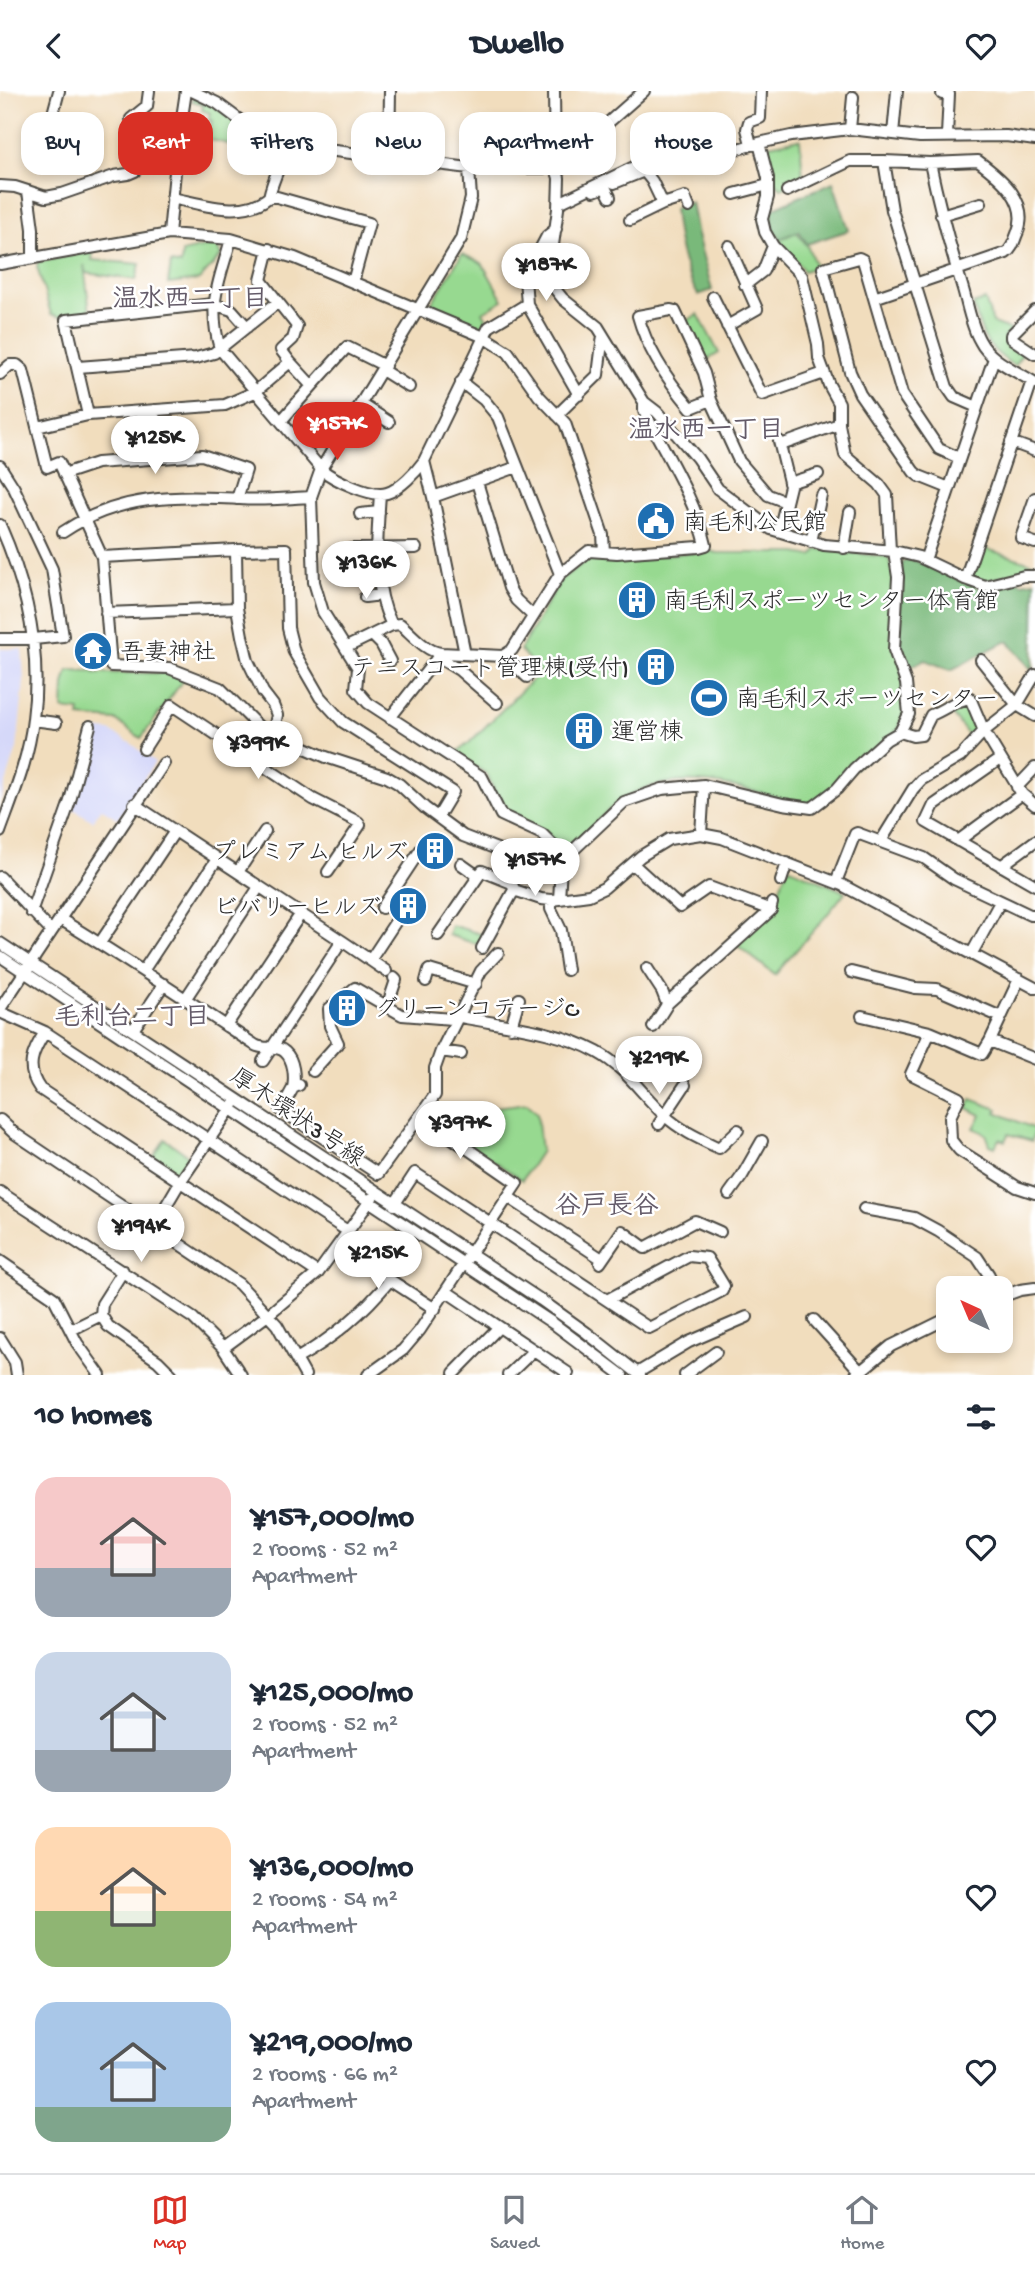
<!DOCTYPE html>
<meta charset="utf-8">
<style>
body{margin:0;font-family:"Gochi Hand","Klee One",sans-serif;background:#f2f2f3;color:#1f2937;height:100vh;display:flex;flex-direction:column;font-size:26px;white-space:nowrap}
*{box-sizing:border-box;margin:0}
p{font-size:23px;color:#747a83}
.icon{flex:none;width:38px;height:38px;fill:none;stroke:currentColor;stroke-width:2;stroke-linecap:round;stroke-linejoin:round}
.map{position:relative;height:1284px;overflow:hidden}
.details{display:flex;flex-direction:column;background:#fff;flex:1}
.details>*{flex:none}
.banner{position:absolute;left:21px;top:21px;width:994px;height:63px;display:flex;gap:14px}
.needle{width:46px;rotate:316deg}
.fabs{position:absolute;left:936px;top:1185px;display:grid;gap:14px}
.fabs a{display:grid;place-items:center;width:77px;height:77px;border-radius:14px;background:#fff;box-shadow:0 4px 10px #0003;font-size:35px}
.price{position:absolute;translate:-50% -60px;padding:0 16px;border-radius:24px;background:#fff;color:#222;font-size:23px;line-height:46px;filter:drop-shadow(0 2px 4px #0008)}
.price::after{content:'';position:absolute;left:50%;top:42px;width:21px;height:16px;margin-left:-10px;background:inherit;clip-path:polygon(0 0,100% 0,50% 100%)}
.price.selected{background:#d93025;color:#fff}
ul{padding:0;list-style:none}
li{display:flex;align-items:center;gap:21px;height:175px;padding:0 35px}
li span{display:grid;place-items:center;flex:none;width:196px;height:140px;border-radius:21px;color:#555}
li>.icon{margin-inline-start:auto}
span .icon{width:84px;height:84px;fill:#fffc;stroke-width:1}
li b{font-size:30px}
h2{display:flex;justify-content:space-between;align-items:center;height:84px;padding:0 35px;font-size:30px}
.pill{padding:0 24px;border-radius:21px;background:#fff;box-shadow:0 4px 10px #0003;font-size:24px;line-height:63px}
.pill.selected{background:#d93025;color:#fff}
header{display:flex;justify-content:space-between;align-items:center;height:91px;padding:0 35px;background:#fff;font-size:32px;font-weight:700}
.tab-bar{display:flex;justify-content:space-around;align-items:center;height:98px;border-top:2px solid #e0e1e3;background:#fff;font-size:19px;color:#747a83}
.tab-bar a{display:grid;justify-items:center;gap:4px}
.tab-bar .selected{color:#d93025}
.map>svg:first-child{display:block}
.built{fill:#d5d8f9}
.green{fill:#97d990;stroke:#61825e;stroke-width:2}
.forest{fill:#79b97a;stroke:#527252;stroke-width:2}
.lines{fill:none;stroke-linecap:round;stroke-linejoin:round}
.minor-casing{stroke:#494641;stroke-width:14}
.minor{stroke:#fff;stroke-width:10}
.labels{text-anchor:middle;stroke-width:5;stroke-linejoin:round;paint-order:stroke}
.poi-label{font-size:24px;fill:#2b2b2b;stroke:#fff;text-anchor:start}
.street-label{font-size:24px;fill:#2b2b2b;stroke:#fff}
.neighbourhood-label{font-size:26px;font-weight:bold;fill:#645b69;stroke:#fff}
</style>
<header><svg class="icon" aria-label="back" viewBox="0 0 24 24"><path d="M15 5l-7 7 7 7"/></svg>Dwello<svg class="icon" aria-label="heart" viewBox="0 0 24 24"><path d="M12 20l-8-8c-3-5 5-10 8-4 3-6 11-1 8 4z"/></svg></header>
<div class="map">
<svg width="1035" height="1284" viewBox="0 0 1035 1284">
<rect width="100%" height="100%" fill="#fff"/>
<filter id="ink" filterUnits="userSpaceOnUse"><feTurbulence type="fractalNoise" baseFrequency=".0143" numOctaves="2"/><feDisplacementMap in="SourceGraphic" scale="14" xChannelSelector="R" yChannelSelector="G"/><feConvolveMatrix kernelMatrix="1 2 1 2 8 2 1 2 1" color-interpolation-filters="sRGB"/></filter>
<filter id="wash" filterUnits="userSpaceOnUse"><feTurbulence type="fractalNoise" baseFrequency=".00686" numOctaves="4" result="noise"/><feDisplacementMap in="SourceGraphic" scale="28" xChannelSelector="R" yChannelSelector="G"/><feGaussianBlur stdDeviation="1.57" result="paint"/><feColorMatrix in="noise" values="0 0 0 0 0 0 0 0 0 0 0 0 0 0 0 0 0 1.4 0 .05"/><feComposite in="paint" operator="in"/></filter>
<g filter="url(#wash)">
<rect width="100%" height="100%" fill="#f1ddbd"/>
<path class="built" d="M0,558H22L24,590L17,657L0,711Z
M94,638L110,640L132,653L155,671L118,728L101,717L93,730L72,717Z"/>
<path class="green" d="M193,6L214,14L238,34L232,54L208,48L212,30L209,29L210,22L202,19L203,13L192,10Z
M800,48L803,87L798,90L792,86L788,88L787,95L781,97L772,88L767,58L769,54Z
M792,135L808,156L816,176L804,180L779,148Z
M216,153L221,165L199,189L168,193L171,172L181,174L182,161Z
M93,160L92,169L140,173L136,189L86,182L84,174L90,222L60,226L51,223L37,176L38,171Z
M462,163L482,172L503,209L483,221L489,232L480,241L433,220L431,213Z
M985,209L993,232L1011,239L1004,246L1025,259L1014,275C983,253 984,249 973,213Z
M698,223L719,262L705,270L685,231Z
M980,456L1035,473V477L982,491L972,487L970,482Z
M818,458L888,466L895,487L905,619L898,639L835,695L807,714C748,700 681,673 624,707C608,716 584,745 570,759L563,758L504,722L487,683L454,663L469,652L540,581L520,559L561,488L593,465L622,467L710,460L718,462H796L812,465Z
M68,579L94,580V582H167L184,588L141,647L115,629L79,626L80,620L63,618L64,593Z
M965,613L978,638V643L972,649L948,618Z
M788,776L845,801C823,831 798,856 775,884L737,854L774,812Z
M451,834L484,844L477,853L448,844Z
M971,1008L998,1018L996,1021L1035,1038L1032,1050L1008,1043L1005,1050L999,1048L995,1056L990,1054L986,1043L974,1037L981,1024L967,1017Z
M527,1012L537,1022L541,1060L522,1089L453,1043L466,1020Z
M165,1048L190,1066L180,1082L176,1083L152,1068Z"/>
<path class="forest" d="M833,91L849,139L807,153L799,140L780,148L773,139L772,118Z
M691,111L697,144L712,199L698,204C682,176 677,149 674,117Z
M905,469H914L981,498L1017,489L1021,492L1035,490L1033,578H1031L1009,551L1006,550L951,579L925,569L910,576L907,568L902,569L898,546L902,472Z"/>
</g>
<g filter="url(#ink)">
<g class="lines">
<g class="minor-casing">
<path id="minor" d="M59,0L51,30L71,36L73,30
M192,0L217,12L261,45L288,54L469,77H543L568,67L644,0
M554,0L555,74L559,87L558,118L549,183L555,198L563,208L598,236L644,311L657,321L697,367L718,398L771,438L824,454L894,460L919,466L965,488L985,495L1024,485H1035
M942,3H949L947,44
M131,28L147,15L149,0
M850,38L853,6
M893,43L897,0
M751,53L747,38L749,31L760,27L761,0
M177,60L186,0
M389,67L390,0
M930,72L884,70L892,119L947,296L954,306L977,316
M469,77L471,107L461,148L321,378L311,406L314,491L323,521L358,577L356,598L368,612L482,686L501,724L542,743L561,762L564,768
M614,92L644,80L652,90L663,113L685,106L689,116
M0,95L15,96L46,106L62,103L114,85L128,83L135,80L155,56L177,60L169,143
M28,100L33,138V167
M594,100L605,96L610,106
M787,100L850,70H884
M734,103L768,94
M269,106C273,86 282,73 288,54
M172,107C203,113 242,128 269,106H277L369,132L353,191
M559,112L640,73L668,52L701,41L712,65L759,52
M941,124L981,112
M630,129L663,113
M556,138L547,145L525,187L527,213L579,304
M269,158L261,189L278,211
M0,173L169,143L231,148L295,167L484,246L424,370C416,381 400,398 387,402C371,407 333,388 321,378L220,258C207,212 219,192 231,148
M745,194L763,180L773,155
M713,206L762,304L824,282
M874,207L902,303L939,358L959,367
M527,213L489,236L484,246L508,261L539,305L565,332L603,444L604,461
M1035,220L1011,244V247L1035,263
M727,235L757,218L729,155
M78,276L196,267L214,262L278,211L297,235L293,248L281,259L290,271
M382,279L409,296
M0,283L10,274H17L23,279L47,376L59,371L102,466L111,575L169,577L220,597L260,637L326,666L387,686L399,693L425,717L463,745L536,773L561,776
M461,291L484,309L498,326L560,483
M711,309L691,317C669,291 647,258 638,225L671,219L675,220L704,282L711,309L739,370L768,404L786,411
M361,313L389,331
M154,319L157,369
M88,324L66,229L213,213L232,219L247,236
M557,324L598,284L603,244
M281,330L312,295
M37,336L88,324L225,314L255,301L290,271L312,295L347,256L385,275
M779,350L790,395L779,440
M1011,351L1035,360
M781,354L839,333
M424,370L433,406L465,563
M0,375L14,397L52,478L63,545L34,548H0
M64,383L97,372L202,364L246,379L237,408
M477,391L509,497L516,509L533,525
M789,392L818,383
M949,397L919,385L914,381L860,303L850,281L823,177L859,167L863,169L874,207L1006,162C1013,157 1014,150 1017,143C1031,111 1001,87 978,70L930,72C939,115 950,156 963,198C968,215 971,235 980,250C990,270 1017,280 1035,292
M380,403C377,447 372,494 392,534L400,533C412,543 425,560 441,562
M433,406L517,376
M1035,407L1021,447L1035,452
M360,423L379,421
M0,434C27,495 42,560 33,628C29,667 13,705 0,741
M63,441C120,403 175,405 240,408C264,410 288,407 311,406
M811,451L821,404
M844,457L850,421
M352,458L416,457
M890,459L887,404L879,393L845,364L839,333V312L829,294L819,267L818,253L802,185L773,155L765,141L762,128L768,106V87L759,52L791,45L850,38L920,46L1006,45L1035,49
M102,466L236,459
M925,469L994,267
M965,488L1032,290
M365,506L381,504
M106,522L237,517
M373,545L381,553L390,570
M347,556L392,534
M505,565L527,586
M439,567L459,579L497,612
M981,569L1017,614L1035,584
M1035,625L1017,614L984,640L1022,703L1035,714
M390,627L441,562L503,565L512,559L560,483L589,460L617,462L699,456L706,454C696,410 664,360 644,320V311
M33,629L56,632
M273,643L277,624L273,614L263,601L248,570L242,545L237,517L236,459L286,458L288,537L294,561L320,606L343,631L453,701L438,726
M144,658L172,614L313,708L358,731L360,734L328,781
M1000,668L934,714L926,731L1035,794
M1017,696L1035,677
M134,713L342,850L263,970
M701,743L704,694
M881,750L913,698L921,689L960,666L984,640L970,607C955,609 946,618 931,624L921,644L913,645L900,641
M958,750L1022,703
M461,773L478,785
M633,773L680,816L709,796L771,819
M1001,775L1035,750
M238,781L265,740
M0,786L51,840
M781,790L787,772
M836,791L855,743L857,742L924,767L954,788L1030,824H1035
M559,808L589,804L604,797L641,765L669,748L701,743L722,747L842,794L1035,897
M382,817L421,758
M31,821L70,710L90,635
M60,828C126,868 190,911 255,954C265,960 277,953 285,961C294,969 295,986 293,997
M438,844L482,780L512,792L514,799L541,808L551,809
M342,850L386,880
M0,852L541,1209L587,1242L640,1284
M100,852L175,740
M482,857L514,799
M972,862L1000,811
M0,865L554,1233L622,1284
M371,868L398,827
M647,877L662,900L667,913
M567,879L561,839L551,818V809L559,808L561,776L564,768L624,711L662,698L704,694L783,713L812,717L837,698L854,678L886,649L900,641L909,623L906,592L894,559L898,486L894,460
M143,880L217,768
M851,881L915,897L937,898L1001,926
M1019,888L990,950L1035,968
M426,890L429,879L476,893
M186,907L259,796
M387,916L396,889L394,887
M0,918L164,672
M0,921L45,941L349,1141
M862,925L930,941
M226,935L300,824
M511,936L519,908
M653,936L668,912L770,820L772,812
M133,939L164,893
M45,941C32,961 25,977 40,998L318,1182
M990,950L982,963L930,941L911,983L959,1007L950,1026L951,1049L959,1059L1017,1096L1035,1102
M441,960L461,963
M313,980L338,952L330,935L329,918L355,897L402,924L452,928L461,926C506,935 557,939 597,961C625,976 642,1003 664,1024C680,1039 700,1048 719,1057L738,1039
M299,994L293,997L281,1019L378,1083L435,1004V977L441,960L481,880L498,862
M0,1029L14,1042L239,1193L277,1234L305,1284
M659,1033L685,994
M0,1101L193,1227L223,1257L241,1284
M729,1103L742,1085L762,1050
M508,1106L602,1168
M394,1114L415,1082L649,1237L722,1200L724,1195L707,1167L689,1165L607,1209
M864,1118L914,1127L938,1140L977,1166L989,1184L993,1197
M154,1135L180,1091L233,1014
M339,1156L435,1218
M0,1170L54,1207L77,1252L100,1284
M600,1172L622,1140L645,1157L695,1130L720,1141
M123,1180L102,1213L101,1224L108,1235L158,1270L172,1284
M447,1201L568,1282L566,1284
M1001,1206L1020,1199L1035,1197
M814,1229L860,1280
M71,1239L101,1224
M0,1247L15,1271L17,1284
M223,1257L269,1223L318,1182L372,1107
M298,1267C335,1246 363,1222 390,1189
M454,1282L499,1236
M637,1282L689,1251L747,1226
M368,1284L403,1259L420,1239L517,1092L420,1025
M508,1284L534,1259
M685,1284L716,1261
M856,1284L891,1255L948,1227"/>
</g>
<use href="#minor" class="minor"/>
</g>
</g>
<defs>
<g id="civic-disc" transform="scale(2.0125)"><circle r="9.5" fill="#1f6fb2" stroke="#fff"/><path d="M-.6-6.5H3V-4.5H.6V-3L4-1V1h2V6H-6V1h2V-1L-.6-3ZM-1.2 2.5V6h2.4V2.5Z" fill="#fff"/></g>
<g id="building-disc" transform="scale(2.0125)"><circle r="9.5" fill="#1f6fb2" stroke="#fff"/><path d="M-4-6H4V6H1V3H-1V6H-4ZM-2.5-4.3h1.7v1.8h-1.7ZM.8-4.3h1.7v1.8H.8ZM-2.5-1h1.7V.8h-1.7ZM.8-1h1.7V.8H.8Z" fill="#fff"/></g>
<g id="temple-disc" transform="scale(2.0125)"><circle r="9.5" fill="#1f6fb2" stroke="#fff"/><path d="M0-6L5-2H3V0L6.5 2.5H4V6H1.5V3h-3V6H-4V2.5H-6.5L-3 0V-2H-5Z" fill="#fff"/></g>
<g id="stadium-disc" transform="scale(2.0125)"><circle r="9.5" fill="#1f6fb2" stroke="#fff"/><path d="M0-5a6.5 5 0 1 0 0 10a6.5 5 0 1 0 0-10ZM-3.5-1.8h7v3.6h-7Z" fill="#fff"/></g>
</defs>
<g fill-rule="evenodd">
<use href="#civic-disc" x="656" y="430"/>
<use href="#building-disc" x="637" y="509"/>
<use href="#temple-disc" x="93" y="560"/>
<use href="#building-disc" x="656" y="576"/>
<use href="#stadium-disc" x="709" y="607"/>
<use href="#building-disc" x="584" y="640"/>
<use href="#building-disc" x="435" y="760"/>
<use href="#building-disc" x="408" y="815"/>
<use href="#building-disc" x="347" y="917"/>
</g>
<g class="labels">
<g class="poi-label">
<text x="683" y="438">南毛利公民館</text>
<text x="664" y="517">南毛利スポーツセンター体育館</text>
<text x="120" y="568">吾妻神社</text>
<text x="629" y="584" text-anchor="end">テニスコート管理棟(受付)</text>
<text x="736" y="615">南毛利スポーツセンター</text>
<text x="611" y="648">運営棟</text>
<text x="408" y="768" text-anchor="end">プレミアム ヒルズ</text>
<text x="381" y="823" text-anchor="end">ビバリーヒルズ</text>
<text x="374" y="925">グリーンコテージC</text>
</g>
<g class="street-label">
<text transform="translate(298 1025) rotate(34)" y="8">厚木環状3号線</text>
</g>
<g class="neighbourhood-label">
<text x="190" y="215">温水西二丁目</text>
<text x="706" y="346">温水西一丁目</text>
<text x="132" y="933">毛利台二丁目</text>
<text x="607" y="1122">谷戸長谷</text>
</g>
</g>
</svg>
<div class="fabs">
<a><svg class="needle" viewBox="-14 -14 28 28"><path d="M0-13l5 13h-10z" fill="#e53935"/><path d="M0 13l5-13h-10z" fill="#747a83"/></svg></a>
</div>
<b class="price" style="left:546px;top:212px">¥187K</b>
<b class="price selected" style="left:337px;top:371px">¥157K</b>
<b class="price" style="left:155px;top:385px">¥125K</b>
<b class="price" style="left:366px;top:510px">¥136K</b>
<b class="price" style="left:258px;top:690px">¥399K</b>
<b class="price" style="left:535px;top:807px">¥157K</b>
<b class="price" style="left:659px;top:1005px">¥219K</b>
<b class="price" style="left:460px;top:1070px">¥397K</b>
<b class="price" style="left:141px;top:1173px">¥194K</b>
<b class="price" style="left:378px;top:1200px">¥215K</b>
<div class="banner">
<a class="pill">Buy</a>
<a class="pill selected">Rent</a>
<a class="pill">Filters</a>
<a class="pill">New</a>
<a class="pill">Apartment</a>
<a class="pill">House</a>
</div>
</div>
<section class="details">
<h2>10 homes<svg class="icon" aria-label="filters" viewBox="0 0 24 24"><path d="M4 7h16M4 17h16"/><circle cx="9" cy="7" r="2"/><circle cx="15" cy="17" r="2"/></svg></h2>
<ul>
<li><span style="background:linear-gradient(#f6c9c9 65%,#9aa5b1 0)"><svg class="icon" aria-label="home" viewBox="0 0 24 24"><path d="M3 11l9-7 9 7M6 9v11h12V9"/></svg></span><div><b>¥157,000/mo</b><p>2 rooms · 52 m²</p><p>Apartment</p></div><svg class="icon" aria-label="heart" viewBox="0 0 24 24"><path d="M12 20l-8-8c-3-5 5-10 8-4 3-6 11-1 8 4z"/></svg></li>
<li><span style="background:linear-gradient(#c9d6e8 70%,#9aa5b1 0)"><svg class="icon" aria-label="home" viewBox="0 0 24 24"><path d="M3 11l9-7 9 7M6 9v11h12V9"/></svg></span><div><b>¥125,000/mo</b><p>2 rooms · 52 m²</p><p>Apartment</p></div><svg class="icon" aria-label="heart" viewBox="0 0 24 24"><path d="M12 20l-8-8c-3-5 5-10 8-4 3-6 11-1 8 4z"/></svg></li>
<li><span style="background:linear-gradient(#ffd9b3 60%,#8fb573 0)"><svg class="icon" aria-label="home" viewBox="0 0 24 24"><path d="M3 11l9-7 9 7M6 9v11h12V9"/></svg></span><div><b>¥136,000/mo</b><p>2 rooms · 54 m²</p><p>Apartment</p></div><svg class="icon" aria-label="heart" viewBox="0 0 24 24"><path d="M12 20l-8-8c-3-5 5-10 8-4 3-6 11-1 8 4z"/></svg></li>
<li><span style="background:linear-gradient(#a9c7e8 75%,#7fa58c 0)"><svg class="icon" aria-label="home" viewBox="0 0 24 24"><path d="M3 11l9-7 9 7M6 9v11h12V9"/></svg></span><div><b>¥219,000/mo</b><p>2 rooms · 66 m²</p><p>Apartment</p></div><svg class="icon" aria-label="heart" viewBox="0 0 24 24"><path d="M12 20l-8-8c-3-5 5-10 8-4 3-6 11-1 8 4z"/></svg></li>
</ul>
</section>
<nav class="tab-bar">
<a class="selected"><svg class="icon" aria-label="map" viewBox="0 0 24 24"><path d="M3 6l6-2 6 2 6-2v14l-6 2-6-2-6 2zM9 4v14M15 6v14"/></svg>Map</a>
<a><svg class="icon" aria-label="saved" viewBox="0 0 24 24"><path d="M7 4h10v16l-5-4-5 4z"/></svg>Saved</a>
<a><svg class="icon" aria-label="home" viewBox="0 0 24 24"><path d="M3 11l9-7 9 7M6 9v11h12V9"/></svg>Home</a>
</nav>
